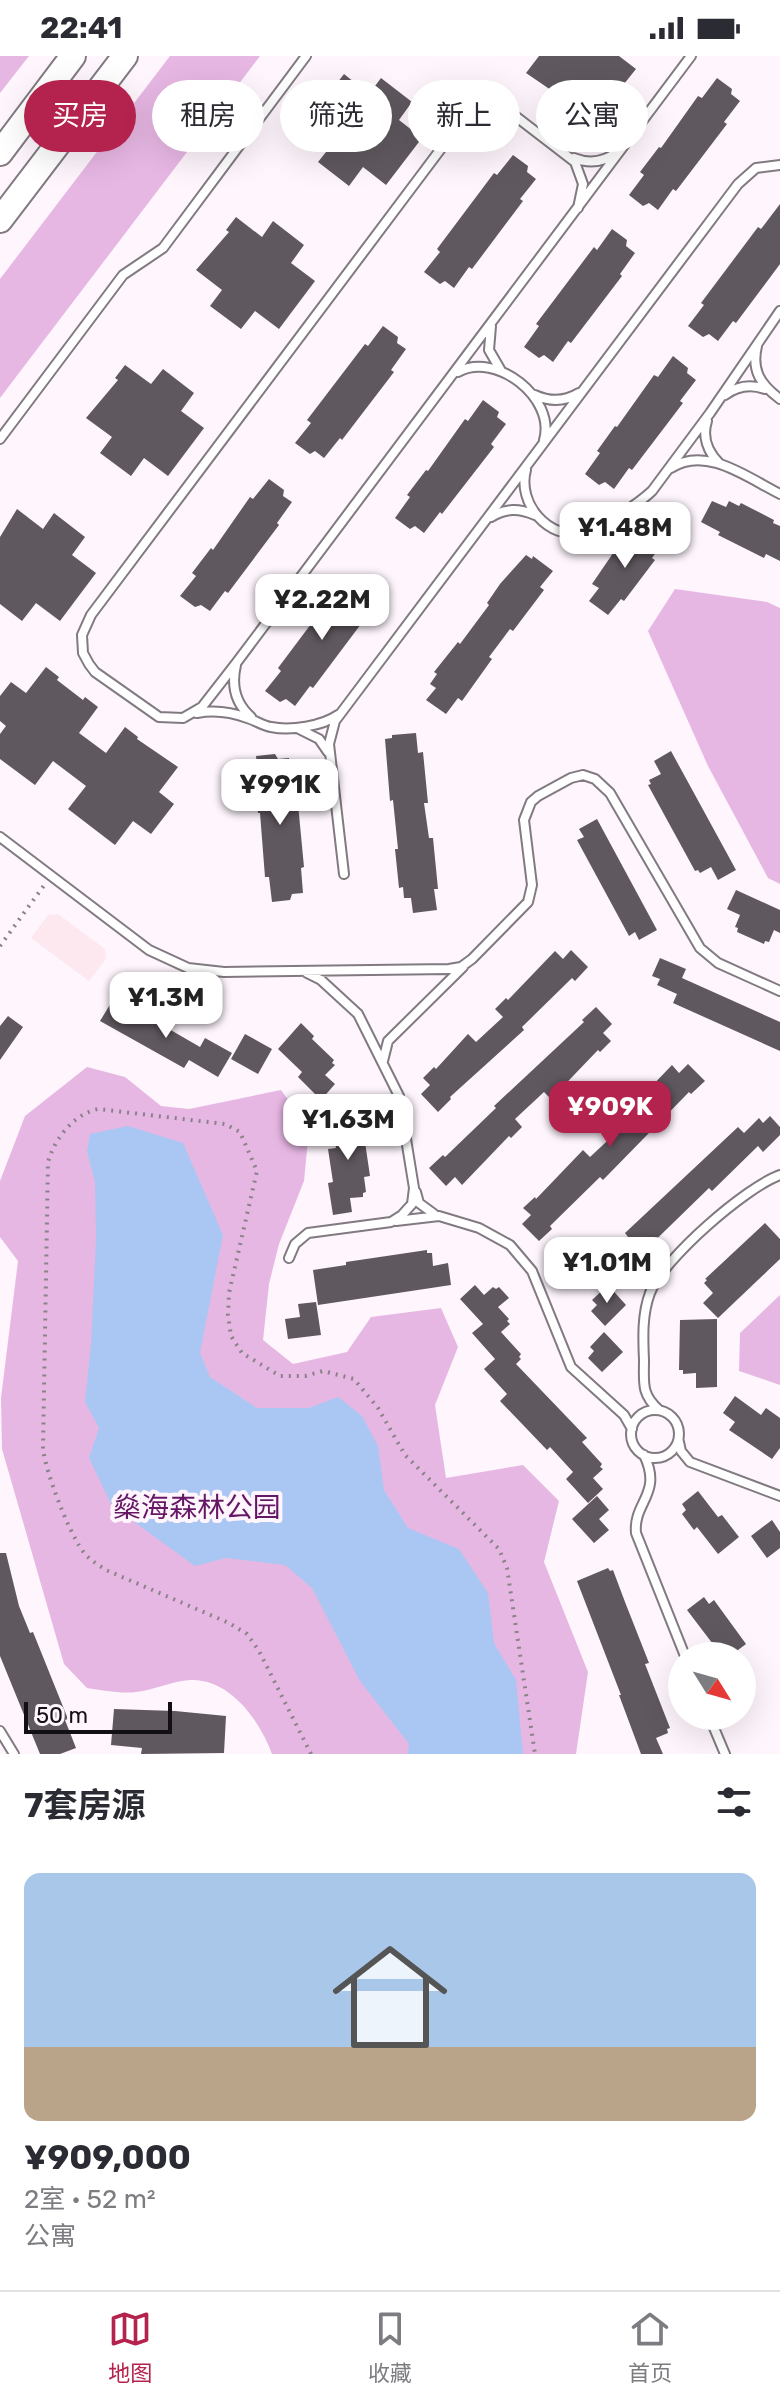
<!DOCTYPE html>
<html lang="zh">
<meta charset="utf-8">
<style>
body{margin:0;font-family:Rubik,"Noto Sans SC",sans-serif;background:#f2f2f3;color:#2b2b33;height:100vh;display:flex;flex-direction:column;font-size:30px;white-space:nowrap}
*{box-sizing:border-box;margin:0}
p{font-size:26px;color:#7c7c81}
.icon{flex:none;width:44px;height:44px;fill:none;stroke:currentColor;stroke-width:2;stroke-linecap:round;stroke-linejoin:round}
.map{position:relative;height:1698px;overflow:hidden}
.details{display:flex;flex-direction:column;background:#fff;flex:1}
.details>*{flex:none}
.hud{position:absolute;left:24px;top:24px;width:732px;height:72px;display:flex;gap:16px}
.needle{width:52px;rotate:127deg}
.controls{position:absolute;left:668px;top:1586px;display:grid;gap:16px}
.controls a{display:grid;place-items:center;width:88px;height:88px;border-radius:50%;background:#fff;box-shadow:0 8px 32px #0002;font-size:40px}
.scale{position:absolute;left:24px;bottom:20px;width:148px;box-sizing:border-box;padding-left:8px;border:4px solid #121012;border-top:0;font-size:22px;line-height:28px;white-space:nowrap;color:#121012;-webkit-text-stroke:6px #fef5fd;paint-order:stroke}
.price{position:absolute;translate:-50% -68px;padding:0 18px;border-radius:16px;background:#fff;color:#222;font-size:26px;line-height:52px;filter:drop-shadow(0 2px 4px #0008)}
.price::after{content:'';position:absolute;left:50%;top:48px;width:24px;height:18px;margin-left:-12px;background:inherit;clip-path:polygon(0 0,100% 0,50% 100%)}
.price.selected{background:#b4234d;color:#fff}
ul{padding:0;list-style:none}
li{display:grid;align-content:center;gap:16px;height:424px;padding:0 24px}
li span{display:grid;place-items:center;height:248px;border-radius:16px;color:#555}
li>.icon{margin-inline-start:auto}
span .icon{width:144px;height:144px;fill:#fffc;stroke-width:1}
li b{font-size:34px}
h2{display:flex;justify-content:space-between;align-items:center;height:96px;padding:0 24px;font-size:34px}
.chip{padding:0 28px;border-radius:36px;background:#fff;box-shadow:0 8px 32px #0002;font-size:28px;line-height:72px}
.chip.selected{background:#b4234d;color:#fff}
.status{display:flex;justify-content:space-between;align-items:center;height:56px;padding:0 40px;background:#fff;direction:ltr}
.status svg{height:22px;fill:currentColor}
.dock{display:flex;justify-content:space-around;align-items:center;height:112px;border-top:2px solid #e1e1e2;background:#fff;font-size:22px;color:#7c7c81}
.dock a{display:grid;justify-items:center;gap:4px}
.dock .selected{color:#b4234d}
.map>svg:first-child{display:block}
.commercial{fill:#fde8f0}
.green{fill:#e7b7e4}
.water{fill:#a9c7f2}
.building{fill:#60585f}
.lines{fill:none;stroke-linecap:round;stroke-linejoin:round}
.lane-casing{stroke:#817a81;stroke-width:12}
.secondary-casing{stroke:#817a81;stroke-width:28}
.path{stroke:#898389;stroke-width:4;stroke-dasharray:2 6;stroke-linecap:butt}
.lane{stroke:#fff;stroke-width:8}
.secondary{stroke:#fff;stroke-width:24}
.labels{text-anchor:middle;stroke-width:8;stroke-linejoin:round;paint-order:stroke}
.park-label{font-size:28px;fill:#651664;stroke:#fef5fd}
</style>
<div class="status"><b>22:41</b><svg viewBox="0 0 49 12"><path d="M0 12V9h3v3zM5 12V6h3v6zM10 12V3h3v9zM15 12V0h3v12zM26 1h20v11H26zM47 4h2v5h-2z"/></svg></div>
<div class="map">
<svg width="780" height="1698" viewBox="0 0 780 1698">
<rect width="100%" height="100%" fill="#fef5fd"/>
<path class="commercial" d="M58,858L105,893L106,903L89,925L31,882L48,859Z"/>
<path class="green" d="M0,0H29L0,37Z
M170,0H260L0,342V223Z
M675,533L767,546L780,552V828L768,822L708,710L648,575Z
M87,1011L125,1021L161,1050L189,1053L281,1034L309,1073L304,1125L279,1188L269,1228L263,1284L293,1308L347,1296L371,1261L441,1252L458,1291L435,1349L446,1422L523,1409L559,1445L544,1506L588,1616L576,1698H272C260,1665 230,1622 190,1624C172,1625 154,1634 136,1636C121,1638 102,1634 87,1632L64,1608L2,1393L1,1342L18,1205L0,1181V1125L25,1060Z
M780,1239V1329L739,1315L740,1277Z"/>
<path class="water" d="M128,1070L183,1087L223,1179L200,1297L210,1321L257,1352H309L338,1341L362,1360L378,1390L384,1434L408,1472L459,1493L488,1537L494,1587L516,1624L523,1698H408L409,1688L360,1625L312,1532L285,1509L226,1502L195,1510L112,1450L89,1402L99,1372L85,1346L91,1289L96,1182L95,1126L87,1096L90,1078Z"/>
<path class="building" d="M539,0H619L636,13L612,43L597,31L578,57L565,47L567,45L526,17Z
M344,18L369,38L381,22L412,46L399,64L422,82L386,129L363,111L349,130L318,106L330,91L304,71L313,58L316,60L336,33L334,31Z
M717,22L732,33L731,38L740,45L724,66L727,68L676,135L673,133L658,154L649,147L643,150L629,139L644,119L640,116L659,91L661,92L698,40L702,42Z
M513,99L528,110L527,116L536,123L520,143L523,145L472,213L469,211L454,232L445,225L440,228L424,216L440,196L437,193L494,117L497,119Z
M780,148V208L736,267L733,265L718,285L709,278L703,281L688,270L704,249L701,247L758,171L761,173Z
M236,161L262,181L273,165L304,189L291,207L315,225L279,273L255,255L241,273L210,250L222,234L196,214L229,176L226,174Z
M612,173L627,184L626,190L635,197L620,218L622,220L571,287L568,285L553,306L544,299L539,302L524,291L539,270L536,268L594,191L597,194Z
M383,270L398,281L397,287L406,293L391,314L394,316L342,384L340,382L324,402L315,395L310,398L295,387L311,367L307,364L365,288L368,290Z
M673,300L688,312L687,317L696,324L680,345L683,347L632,414L629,412L614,433L605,426L599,429L585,418L600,397L597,395L615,370L617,371L654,319L658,321Z
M125,309L151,328L163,313L194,337L181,355L204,372L168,420L144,402L131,420L100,397L112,381L86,362L118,324L115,322Z
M483,344L499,356L497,361L506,368L491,388L494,391L442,458L440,456L424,477L415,470L410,473L395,462L410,441L407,439L426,414L428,415L465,363L468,365Z
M269,423L284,434L283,440L292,446L277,467L279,469L228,537L225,535L210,555L201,549L195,551L180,540L196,520L192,517L211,492L213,494L250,441L253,443Z
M712,445L726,451L729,445L739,450L741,447L774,464L773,467L780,470V505L766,498L764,502L718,479L720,476L701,466Z
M17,453L43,473L54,457L85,481L72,499L96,517L60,565L36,547L22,565L0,548V481Z
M645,471L664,485L652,502L655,504L624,545L621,543L608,559L589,545L599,532L592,528L620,487L622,489L630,478L636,483Z
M526,499L532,503L533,500L553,515L540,531L544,534L513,575L510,573L489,601L492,603L462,645L458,642L446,658L426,644L436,632L430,628L437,618L434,616L458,586L460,588L489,549L487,547L500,528Z
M354,518L369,529L368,534L377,541L361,562L364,564L313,632L310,630L295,650L286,643L280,646L265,635L281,615L278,612L335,536L338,538Z
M46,611L59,621L57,624L83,644L85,641L98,651L79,677L106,697L125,671L138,681L137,683L178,711L159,736L174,748L151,778L133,765L115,789L68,753L86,730L53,705L35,729L0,703V678L6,670L0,665V640L11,626L26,637Z
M416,677L418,697L423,696L428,747H424L429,782H433L438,833H434L437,854L413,857L411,842H404L403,831L399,832L395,793H398L393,744L390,745L385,683L392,682V679Z
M671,695L736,814L718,824L711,811L700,817L698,814L695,815L648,729L651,728L649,724L661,718L654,705Z
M275,698L278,703L289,702L291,728L296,727L304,811L301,812L303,837L292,838L290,844L272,846L269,821H265L260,757H258L255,726H259L256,700Z
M597,763L657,874L639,884L635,876L629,880L577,784L584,781L579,773Z
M736,834L780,854V877L774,874L769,886L765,885L764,888L737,876L738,872L735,871L740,859L727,853Z
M571,894L588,911L575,925L572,922L522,971L524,974L450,1041L451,1043L438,1056L421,1038L430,1029L423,1022L434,1011L436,1013L468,978L476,986L503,961L495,953L506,942L508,944L555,895L563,903Z
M660,902L686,913L682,922L780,966V995L673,947L677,938L657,929L660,923L652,920Z
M111,947L121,952L124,947L200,991L205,982L232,997L218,1021L189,1004L184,1012L100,965Z
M596,951L612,968L603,977L611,985L600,996L598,994L551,1043L544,1036L515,1063L522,1071L511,1082L509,1080L462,1129L455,1121L446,1130L429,1112L443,1099L445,1101L496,1052L494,1050L584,966L582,964Z
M8,960L23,971L0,1004V970Z
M301,967L314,980L312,983L334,1004L332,1007L335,1009L325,1019L335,1028L321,1044L298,1021L302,1016L278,993Z
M245,978L272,993L258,1018L231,1003Z
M688,1008L705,1025L691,1038L689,1036L603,1124L600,1121L550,1170L552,1173L539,1185L522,1168L531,1159L523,1152L535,1141L536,1143L583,1094L590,1101L619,1074L612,1067L623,1056L625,1058L672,1009L679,1017Z
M352,1055L354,1069L367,1067L368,1085L365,1086L370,1120L364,1121L366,1136L363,1137V1141L350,1142L352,1156L333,1159L328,1127L333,1126L328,1093L336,1092L331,1058Z
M770,1060L780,1071V1079L763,1096L758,1090L712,1135L709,1132L633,1206L637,1210L616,1231L602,1216L608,1210L603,1205L628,1181L625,1177L738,1071L744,1077L759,1062L763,1067Z
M765,1167L780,1183V1203L718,1262L703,1247L713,1237L704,1227L707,1224L705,1223Z
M427,1194V1197H432L433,1210L448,1207L451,1229L318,1249L313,1214L346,1209V1206Z
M475,1229L484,1239L493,1231L496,1233L499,1231L509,1242L498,1251L509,1263L507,1265L510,1268L501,1276L521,1298L519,1301L521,1303L516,1308L587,1382L582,1386L602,1408L600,1411L603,1413L593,1422L603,1433L588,1447L566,1423L573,1416L550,1391L547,1394L500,1345L507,1338L484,1313L495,1303L472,1277L483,1268L460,1243Z
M608,1229L626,1249L605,1270L591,1255L597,1249L592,1244Z
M316,1246L321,1279L288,1283L285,1263L300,1261L298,1248Z
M717,1263V1331L696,1332V1317L683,1318V1314H679L680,1264Z
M604,1276L623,1296L602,1316L588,1302L594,1295L590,1291Z
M735,1340L761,1359L766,1352L780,1362V1392L772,1403L729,1374L735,1366L723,1357Z
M698,1435L718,1461L722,1459L739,1481L718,1498L697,1471L694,1474L682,1458L686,1454L682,1448Z
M597,1440L609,1454L599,1463L609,1474L594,1487L572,1463Z
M772,1464L780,1476V1492L767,1502L751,1480Z
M0,1497H6L19,1550L30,1577L33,1576L68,1663L65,1664L76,1692L60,1698H40L0,1600Z
M608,1512L610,1515L613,1514L625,1546L649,1607L645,1608L670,1672L667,1673L668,1677L656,1682L663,1698H641L619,1639H621L577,1525Z
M704,1541L709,1548L714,1544L746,1588L730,1600H722L687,1554Z
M114,1653L175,1655L226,1660L224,1697L141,1698L142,1692L111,1689Z"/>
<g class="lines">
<g class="lane-casing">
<path id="lane" d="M574,102C589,108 604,106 617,96
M578,152L583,128L575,106L510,56L489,53L477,55L458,70L91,559L82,579L83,597L89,608L95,616L159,661L183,662L202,651L237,606L691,0
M491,270L489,294L500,313
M757,290C751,315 761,329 780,343
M458,316C496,295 556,342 544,384
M535,339C550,346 564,346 579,337
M725,339C737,330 751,328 765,333
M707,365C702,381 708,396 719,407
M0,383L123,219L163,192L306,0
M671,412C706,389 748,422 780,438
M526,414C517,447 548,484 583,477C601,473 638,448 652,435L710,357L780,255
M491,461C506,452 519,452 535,459
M236,609C231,630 235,647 251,661
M197,657C214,654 231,656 247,662C255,664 263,670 271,671C291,675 322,670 338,659
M299,673L319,683L328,696
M0,781L149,894L188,912L224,916L449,913L461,911L472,903L528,846L532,829L524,764L531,746L538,740L571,722L583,719L595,723L610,737L700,892L718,907L780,935
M344,818L329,688L335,665L738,128L756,112L780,109
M383,1005L388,985L463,911
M416,1136L419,1147L434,1158
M396,1165L439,1160L479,1172L510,1189L532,1215L571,1311L624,1359L632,1373
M289,1202L295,1188L308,1177L391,1166L402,1159L412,1148L414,1132L399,1040L358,958L321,924L307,917
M659,1354C641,1338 644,1327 644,1304C643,1282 642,1258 650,1237C663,1203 746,1131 780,1119
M631 1378a24 24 0 1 1 48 0a24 24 0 1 1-48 0Z
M679,1386L681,1395L690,1406L780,1440
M644,1399C663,1438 633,1446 636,1477L685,1600
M709,1660L725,1698
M0,1675L14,1698"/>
</g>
<g class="secondary-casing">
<path id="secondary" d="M0,97L73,0
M0,164L125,0"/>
</g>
<path class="path" d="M0,890L45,828
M311,1698L259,1595L247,1578L229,1567L106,1514C97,1508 88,1503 82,1494C68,1474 46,1417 43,1393L48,1106C55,1082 74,1058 98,1053L225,1068L240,1076L257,1115L229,1237L228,1259L231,1280L242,1297L280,1320H305L323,1315L354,1323L378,1352L405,1399L499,1493L507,1512L535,1698"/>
<use href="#lane" class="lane"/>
<use href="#secondary" class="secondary"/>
</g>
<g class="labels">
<g class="park-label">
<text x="197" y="1461">燊海森林公园</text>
</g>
</g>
</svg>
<div class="controls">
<a><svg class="needle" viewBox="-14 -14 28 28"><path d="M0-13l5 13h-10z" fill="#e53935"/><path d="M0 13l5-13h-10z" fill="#7c7c81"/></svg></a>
</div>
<div class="scale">50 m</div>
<b class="price" style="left:625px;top:514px">¥1.48M</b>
<b class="price" style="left:322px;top:586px">¥2.22M</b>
<b class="price" style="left:280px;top:771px">¥991K</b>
<b class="price" style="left:166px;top:984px">¥1.3M</b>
<b class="price selected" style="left:610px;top:1093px">¥909K</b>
<b class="price" style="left:348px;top:1106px">¥1.63M</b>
<b class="price" style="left:607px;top:1249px">¥1.01M</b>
<div class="hud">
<a class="chip selected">买房</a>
<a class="chip">租房</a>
<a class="chip">筛选</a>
<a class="chip">新上</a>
<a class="chip">公寓</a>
</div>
</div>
<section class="details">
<h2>7套房源<svg class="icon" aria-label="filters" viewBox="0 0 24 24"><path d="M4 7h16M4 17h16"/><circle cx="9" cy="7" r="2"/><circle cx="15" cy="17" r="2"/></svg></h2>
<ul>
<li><span style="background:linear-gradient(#a9c7e8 70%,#b9a48a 0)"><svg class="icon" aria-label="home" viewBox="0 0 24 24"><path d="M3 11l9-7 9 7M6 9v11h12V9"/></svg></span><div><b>¥909,000</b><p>2室 · 52 m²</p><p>公寓</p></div></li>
</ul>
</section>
<nav class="dock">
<a class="selected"><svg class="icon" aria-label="map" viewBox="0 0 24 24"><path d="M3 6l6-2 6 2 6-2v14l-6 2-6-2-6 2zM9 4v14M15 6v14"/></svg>地图</a>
<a><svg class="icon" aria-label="saved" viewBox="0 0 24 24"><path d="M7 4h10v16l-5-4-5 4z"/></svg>收藏</a>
<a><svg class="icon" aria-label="home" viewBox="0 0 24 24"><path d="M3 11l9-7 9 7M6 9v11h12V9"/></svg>首页</a>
</nav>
